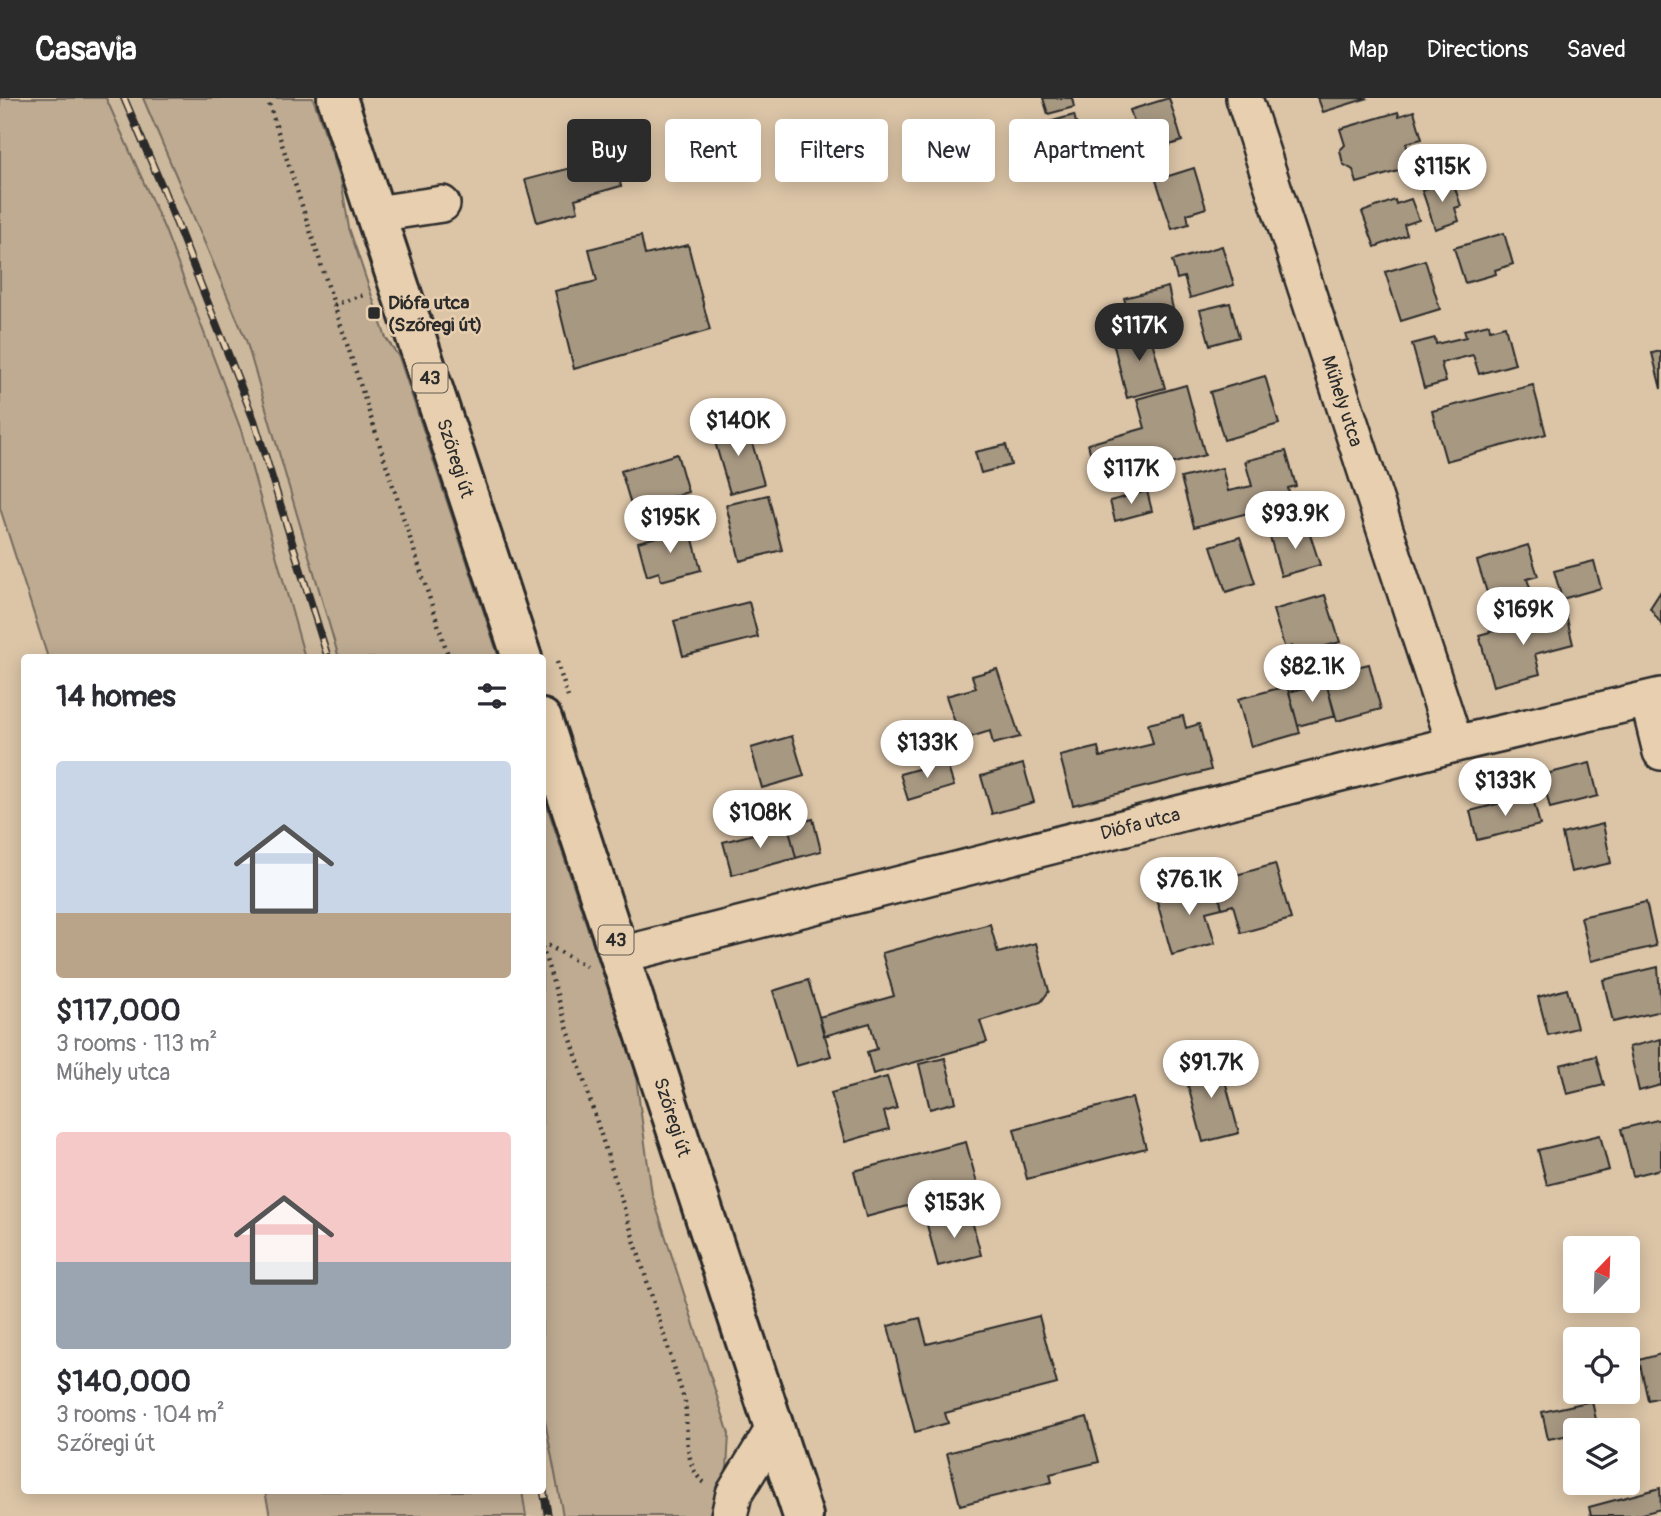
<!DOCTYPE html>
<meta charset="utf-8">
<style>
body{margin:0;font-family:Pangolin,sans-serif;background:#f2f2f3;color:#2b2b33;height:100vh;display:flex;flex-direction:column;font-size:26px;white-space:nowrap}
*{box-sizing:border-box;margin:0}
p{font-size:23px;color:#7c7c81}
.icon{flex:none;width:38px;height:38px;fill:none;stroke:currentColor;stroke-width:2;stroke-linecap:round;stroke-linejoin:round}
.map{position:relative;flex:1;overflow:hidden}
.details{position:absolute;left:21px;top:556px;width:525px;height:840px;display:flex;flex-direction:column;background:#fff;border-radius:7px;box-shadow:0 4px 18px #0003}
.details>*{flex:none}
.banner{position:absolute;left:567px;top:21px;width:665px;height:63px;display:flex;gap:14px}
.needle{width:46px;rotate:23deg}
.tools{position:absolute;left:1563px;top:1138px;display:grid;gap:14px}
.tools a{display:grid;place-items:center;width:77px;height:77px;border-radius:7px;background:#fff;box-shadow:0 4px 18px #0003;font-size:35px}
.price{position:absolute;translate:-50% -60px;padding:0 16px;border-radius:24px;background:#fff;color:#222;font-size:23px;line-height:46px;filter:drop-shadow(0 2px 4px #0008)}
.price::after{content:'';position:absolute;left:50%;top:42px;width:21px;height:16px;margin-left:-10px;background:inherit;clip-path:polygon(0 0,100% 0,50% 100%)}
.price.current{background:#2b2b2b;color:#fff}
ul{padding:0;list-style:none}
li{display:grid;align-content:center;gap:14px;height:371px;padding:0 35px}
li span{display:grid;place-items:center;height:217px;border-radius:7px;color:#555}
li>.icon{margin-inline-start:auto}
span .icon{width:126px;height:126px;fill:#fffc;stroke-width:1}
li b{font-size:30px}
h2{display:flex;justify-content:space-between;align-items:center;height:84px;padding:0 35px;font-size:30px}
.pill{padding:0 24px;border-radius:7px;background:#fff;box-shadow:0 4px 18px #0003;font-size:24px;line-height:63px}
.pill.current{background:#2b2b2b;color:#fff}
header{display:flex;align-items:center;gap:42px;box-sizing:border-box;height:98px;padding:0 35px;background:#2b2b2b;color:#fff}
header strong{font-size:33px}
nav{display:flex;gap:38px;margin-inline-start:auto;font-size:24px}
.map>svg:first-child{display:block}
.built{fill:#ccb89c}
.green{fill:#beab92;stroke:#746b5e;stroke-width:2}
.building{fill:#a79882;stroke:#2b2b2b;stroke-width:2}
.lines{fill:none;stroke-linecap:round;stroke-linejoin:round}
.minor-casing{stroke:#2b2b2b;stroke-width:40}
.major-casing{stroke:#2b2b2b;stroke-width:44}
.path{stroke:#2b2b2b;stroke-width:4.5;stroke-dasharray:2 5;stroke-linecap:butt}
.minor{stroke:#e7cfaf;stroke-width:35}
.major{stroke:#e7cfaf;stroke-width:38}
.rail-casing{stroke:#2b2b2b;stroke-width:8}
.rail{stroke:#e7cfaf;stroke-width:5;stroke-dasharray:16;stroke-linecap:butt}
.poi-dot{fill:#2b2b2b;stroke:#e7cfaf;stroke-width:2.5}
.labels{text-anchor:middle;stroke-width:5;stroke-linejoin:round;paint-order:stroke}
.shield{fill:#e7cfaf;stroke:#635c53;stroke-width:2}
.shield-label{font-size:18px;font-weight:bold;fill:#2b2b2b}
.poi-label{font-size:19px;font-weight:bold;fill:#2b2b2b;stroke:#e7cfaf;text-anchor:start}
.street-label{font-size:19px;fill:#2b2b2b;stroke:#e7cfaf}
</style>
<header>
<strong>Casavia</strong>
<nav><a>Map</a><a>Directions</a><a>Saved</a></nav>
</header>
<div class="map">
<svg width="1661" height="1418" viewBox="0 0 1661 1418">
<rect width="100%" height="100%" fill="#dcc5a7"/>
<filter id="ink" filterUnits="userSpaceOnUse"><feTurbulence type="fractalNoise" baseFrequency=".0143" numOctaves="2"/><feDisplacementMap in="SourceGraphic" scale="14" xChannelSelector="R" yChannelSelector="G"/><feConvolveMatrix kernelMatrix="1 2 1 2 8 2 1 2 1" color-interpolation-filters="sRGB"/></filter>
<g filter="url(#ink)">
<path class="built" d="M106,0H143L246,242L339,560H305L241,332L165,132Z
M543,1307L563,1418H526L522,1393H542Z"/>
<path class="green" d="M0,0H106L165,132L241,332L305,560H48L0,410Z
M143,0H313L341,82L349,130L386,240L399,259L499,560H339L246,242Z
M542,693L635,972L652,1096L729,1336L727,1372L713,1418H563L542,1307Z
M265,1393H522L526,1418H270Z"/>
<path class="building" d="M1043,0H1072L1074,9L1048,16Z
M1169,0L1182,43L1144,55L1130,12Z
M1318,0H1368L1323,14Z
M1414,13L1422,41L1406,45L1412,69L1357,85L1353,72L1343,66L1340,52L1345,47L1340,31L1398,14L1399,18Z
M1074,17L1081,43L1056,50L1049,24Z
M613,59L621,88L575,101L578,113L537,124L525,82Z
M1194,70L1206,110L1187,116L1189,126L1172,131L1156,82Z
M1452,81L1461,108L1455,110L1459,123L1435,131L1422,92Z
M1411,101L1419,122L1404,127L1407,137L1375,149L1362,114L1395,102L1396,106Z
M1504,135L1513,166L1495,172L1496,176L1465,185L1454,150Z
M641,138L645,157L688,147L710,232L574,271L555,193L597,183L589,151Z
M1222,148L1234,187L1190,200L1184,179L1177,181L1172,163Z
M1425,162L1440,211L1401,223L1385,174Z
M1168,189L1173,211L1130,222L1124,200Z
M1230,205L1239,239L1210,247L1200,212Z
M1147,225L1165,290L1127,300L1113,244L1133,238L1130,229Z
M1489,226L1490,232L1505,228L1515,266L1479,276L1473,257L1441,265L1446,284L1424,290L1412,246L1435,240L1436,246L1466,239L1464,232Z
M1661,253V291L1652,255Z
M1265,278L1279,326L1224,342L1210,294Z
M1186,287L1205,357L1098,385L1088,346L1145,330L1137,301Z
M1533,287L1546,336L1446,363L1432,313Z
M746,324L764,386L730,395L712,334Z
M1006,347L1011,367L981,375L975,354Z
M1286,353L1296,388L1288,390L1291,404L1194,429L1181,380L1222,370L1228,393L1252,388L1245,363Z
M677,356L688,394L632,410L621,373Z
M1147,393L1152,413L1115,423L1110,403Z
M768,397L782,452L740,463L726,407Z
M1307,427L1320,467L1281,478L1270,439Z
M690,430L701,472L661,483L659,474L647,478L638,444Z
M1240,439L1255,485L1226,494L1211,448Z
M1528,447L1538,478L1527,481L1532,495L1491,507L1477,463Z
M1594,463L1601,490L1562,501L1554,473Z
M1661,493V526L1650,510Z
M1325,497L1340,544L1295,557L1292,548L1285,551L1273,512Z
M749,504L758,539L683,558L674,523Z
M1565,513L1573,546L1535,556L1540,576L1493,588L1479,537Z
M1369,566L1381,611L1337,623L1324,577Z
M997,571L1020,639L993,646L990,633L961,642L946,598L976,590L972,578Z
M1326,584L1335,618L1298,628L1289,594Z
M1287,588L1300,635L1251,649L1238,601Z
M1183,618L1186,630L1199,626L1211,672L1073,707L1060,658L1098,649L1100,659L1153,646L1148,626Z
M792,638L804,678L762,690L751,650Z
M946,663L954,688L908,702L900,676Z
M1590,665L1598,698L1550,710L1542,677Z
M1023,666L1034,704L992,716L981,678Z
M1532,697L1540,727L1477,742L1470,713Z
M813,721L821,753L796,760L788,727Z
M1603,726L1611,765L1571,774L1562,736Z
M788,727L796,760L732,777L723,744Z
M1275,766L1291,821L1241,835L1233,807L1222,810L1215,783Z
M1215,783L1222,810L1206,814L1215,845L1172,857L1156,800Z
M1646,804L1656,848L1591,863L1581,819Z
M990,826L998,855L1036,845L1049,893L1041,904L980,923L987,944L873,976L867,954L877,951L870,925L824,938L819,919L894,898L882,855Z
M1658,869L1661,913L1613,924L1603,882Z
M808,882L831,958L796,968L773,893Z
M1567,891L1577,930L1548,937L1538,899Z
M1661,941V987L1639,993L1629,949Z
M1596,958L1604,987L1567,996L1560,967Z
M945,960L956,1004L930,1011L919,966Z
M1219,960L1239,1035L1203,1044L1183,969Z
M887,979L897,1010L884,1014L889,1031L845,1044L831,995Z
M1132,1000L1146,1050L1027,1081L1014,1031Z
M1661,1021V1071L1633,1078L1621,1031Z
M1600,1037L1609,1072L1547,1087L1538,1052Z
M966,1044L978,1089L866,1119L854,1073Z
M970,1115L981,1157L938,1168L927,1127Z
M1039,1218L1057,1286L945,1315L948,1325L915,1334L888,1228L920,1220L927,1246Z
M1661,1256V1299L1648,1302L1639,1262Z
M1592,1303L1598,1331L1575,1332V1336L1548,1341L1542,1314Z
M1087,1319L1099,1364L1050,1376L1052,1384L960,1407L947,1355Z
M1660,1390L1661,1411L1634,1418H1591L1589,1409Z"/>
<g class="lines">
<g class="minor-casing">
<path id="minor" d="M1244,0L1455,646
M376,116L442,106
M1648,601L1661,654
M620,857L1455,646L1661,598
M729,1418L734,1396L775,1329"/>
</g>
<g class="major-casing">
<path id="major" d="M337,0L522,560
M542,621L803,1418"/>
</g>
<path class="path" d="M267,0L449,560
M334,207L366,196
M557,564L568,599
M542,844L586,868
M542,849L685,1304C688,1328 683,1371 705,1385"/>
<use href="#minor" class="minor"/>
<use href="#major" class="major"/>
<g class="rail-casing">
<path id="rail" d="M124,0L163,91L254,322L328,560
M542,1384L548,1418"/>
</g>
<use href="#rail" class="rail"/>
</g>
</g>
<rect class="poi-dot" x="367" y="208" width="14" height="14" rx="3.5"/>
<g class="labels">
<g class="shield">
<rect x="412.5" y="265.5" width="35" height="29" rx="5"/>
<rect x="598.5" y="827.5" width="35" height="29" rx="5"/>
</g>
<g class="shield-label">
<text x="430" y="286">43</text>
<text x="616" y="848">43</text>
</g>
<g class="poi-label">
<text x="388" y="211">Diófa utca<tspan x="388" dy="22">(Szőregi út)</tspan></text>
</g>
<g class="street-label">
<text transform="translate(1343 303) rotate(72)" y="7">Műhely utca</text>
<text transform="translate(456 360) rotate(72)" y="7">Szőregi út</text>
<text transform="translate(1140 725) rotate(-14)" y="7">Diófa utca</text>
<text transform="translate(673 1019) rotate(72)" y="7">Szőregi út</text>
</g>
</g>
</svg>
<div class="tools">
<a><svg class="needle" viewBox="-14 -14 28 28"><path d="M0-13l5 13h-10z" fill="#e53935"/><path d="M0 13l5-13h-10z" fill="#7c7c81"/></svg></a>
<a><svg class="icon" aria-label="locate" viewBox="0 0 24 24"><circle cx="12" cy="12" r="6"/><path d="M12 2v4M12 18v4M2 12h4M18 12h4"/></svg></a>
<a><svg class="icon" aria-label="layers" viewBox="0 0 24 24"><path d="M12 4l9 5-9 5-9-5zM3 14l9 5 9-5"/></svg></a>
</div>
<b class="price" style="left:1442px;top:106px">$115K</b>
<b class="price current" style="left:1139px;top:265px">$117K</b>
<b class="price" style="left:738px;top:360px">$140K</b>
<b class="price" style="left:1131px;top:408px">$117K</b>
<b class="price" style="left:1295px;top:453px">$93.9K</b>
<b class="price" style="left:670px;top:457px">$195K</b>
<b class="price" style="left:1523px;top:549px">$169K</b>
<b class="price" style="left:1312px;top:606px">$82.1K</b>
<b class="price" style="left:927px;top:682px">$133K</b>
<b class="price" style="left:1505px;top:720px">$133K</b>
<b class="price" style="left:760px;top:752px">$108K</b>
<b class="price" style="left:1189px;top:819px">$76.1K</b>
<b class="price" style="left:1211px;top:1002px">$91.7K</b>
<b class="price" style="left:954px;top:1142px">$153K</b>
<div class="banner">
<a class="pill current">Buy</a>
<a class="pill">Rent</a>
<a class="pill">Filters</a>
<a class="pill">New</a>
<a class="pill">Apartment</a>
</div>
<section class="details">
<h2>14 homes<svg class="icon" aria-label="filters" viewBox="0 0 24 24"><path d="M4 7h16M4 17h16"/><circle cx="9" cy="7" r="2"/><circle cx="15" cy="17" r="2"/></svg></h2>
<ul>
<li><span style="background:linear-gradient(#c9d6e8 70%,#b9a48a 0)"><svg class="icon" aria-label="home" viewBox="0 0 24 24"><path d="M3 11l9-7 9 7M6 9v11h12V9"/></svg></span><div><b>$117,000</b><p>3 rooms · 113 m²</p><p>Műhely utca</p></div></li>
<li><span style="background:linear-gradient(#f6c9c9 60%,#9aa5b1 0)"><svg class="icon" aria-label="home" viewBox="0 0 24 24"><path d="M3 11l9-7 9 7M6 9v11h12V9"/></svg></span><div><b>$140,000</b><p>3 rooms · 104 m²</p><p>Szőregi út</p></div></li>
</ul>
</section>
</div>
